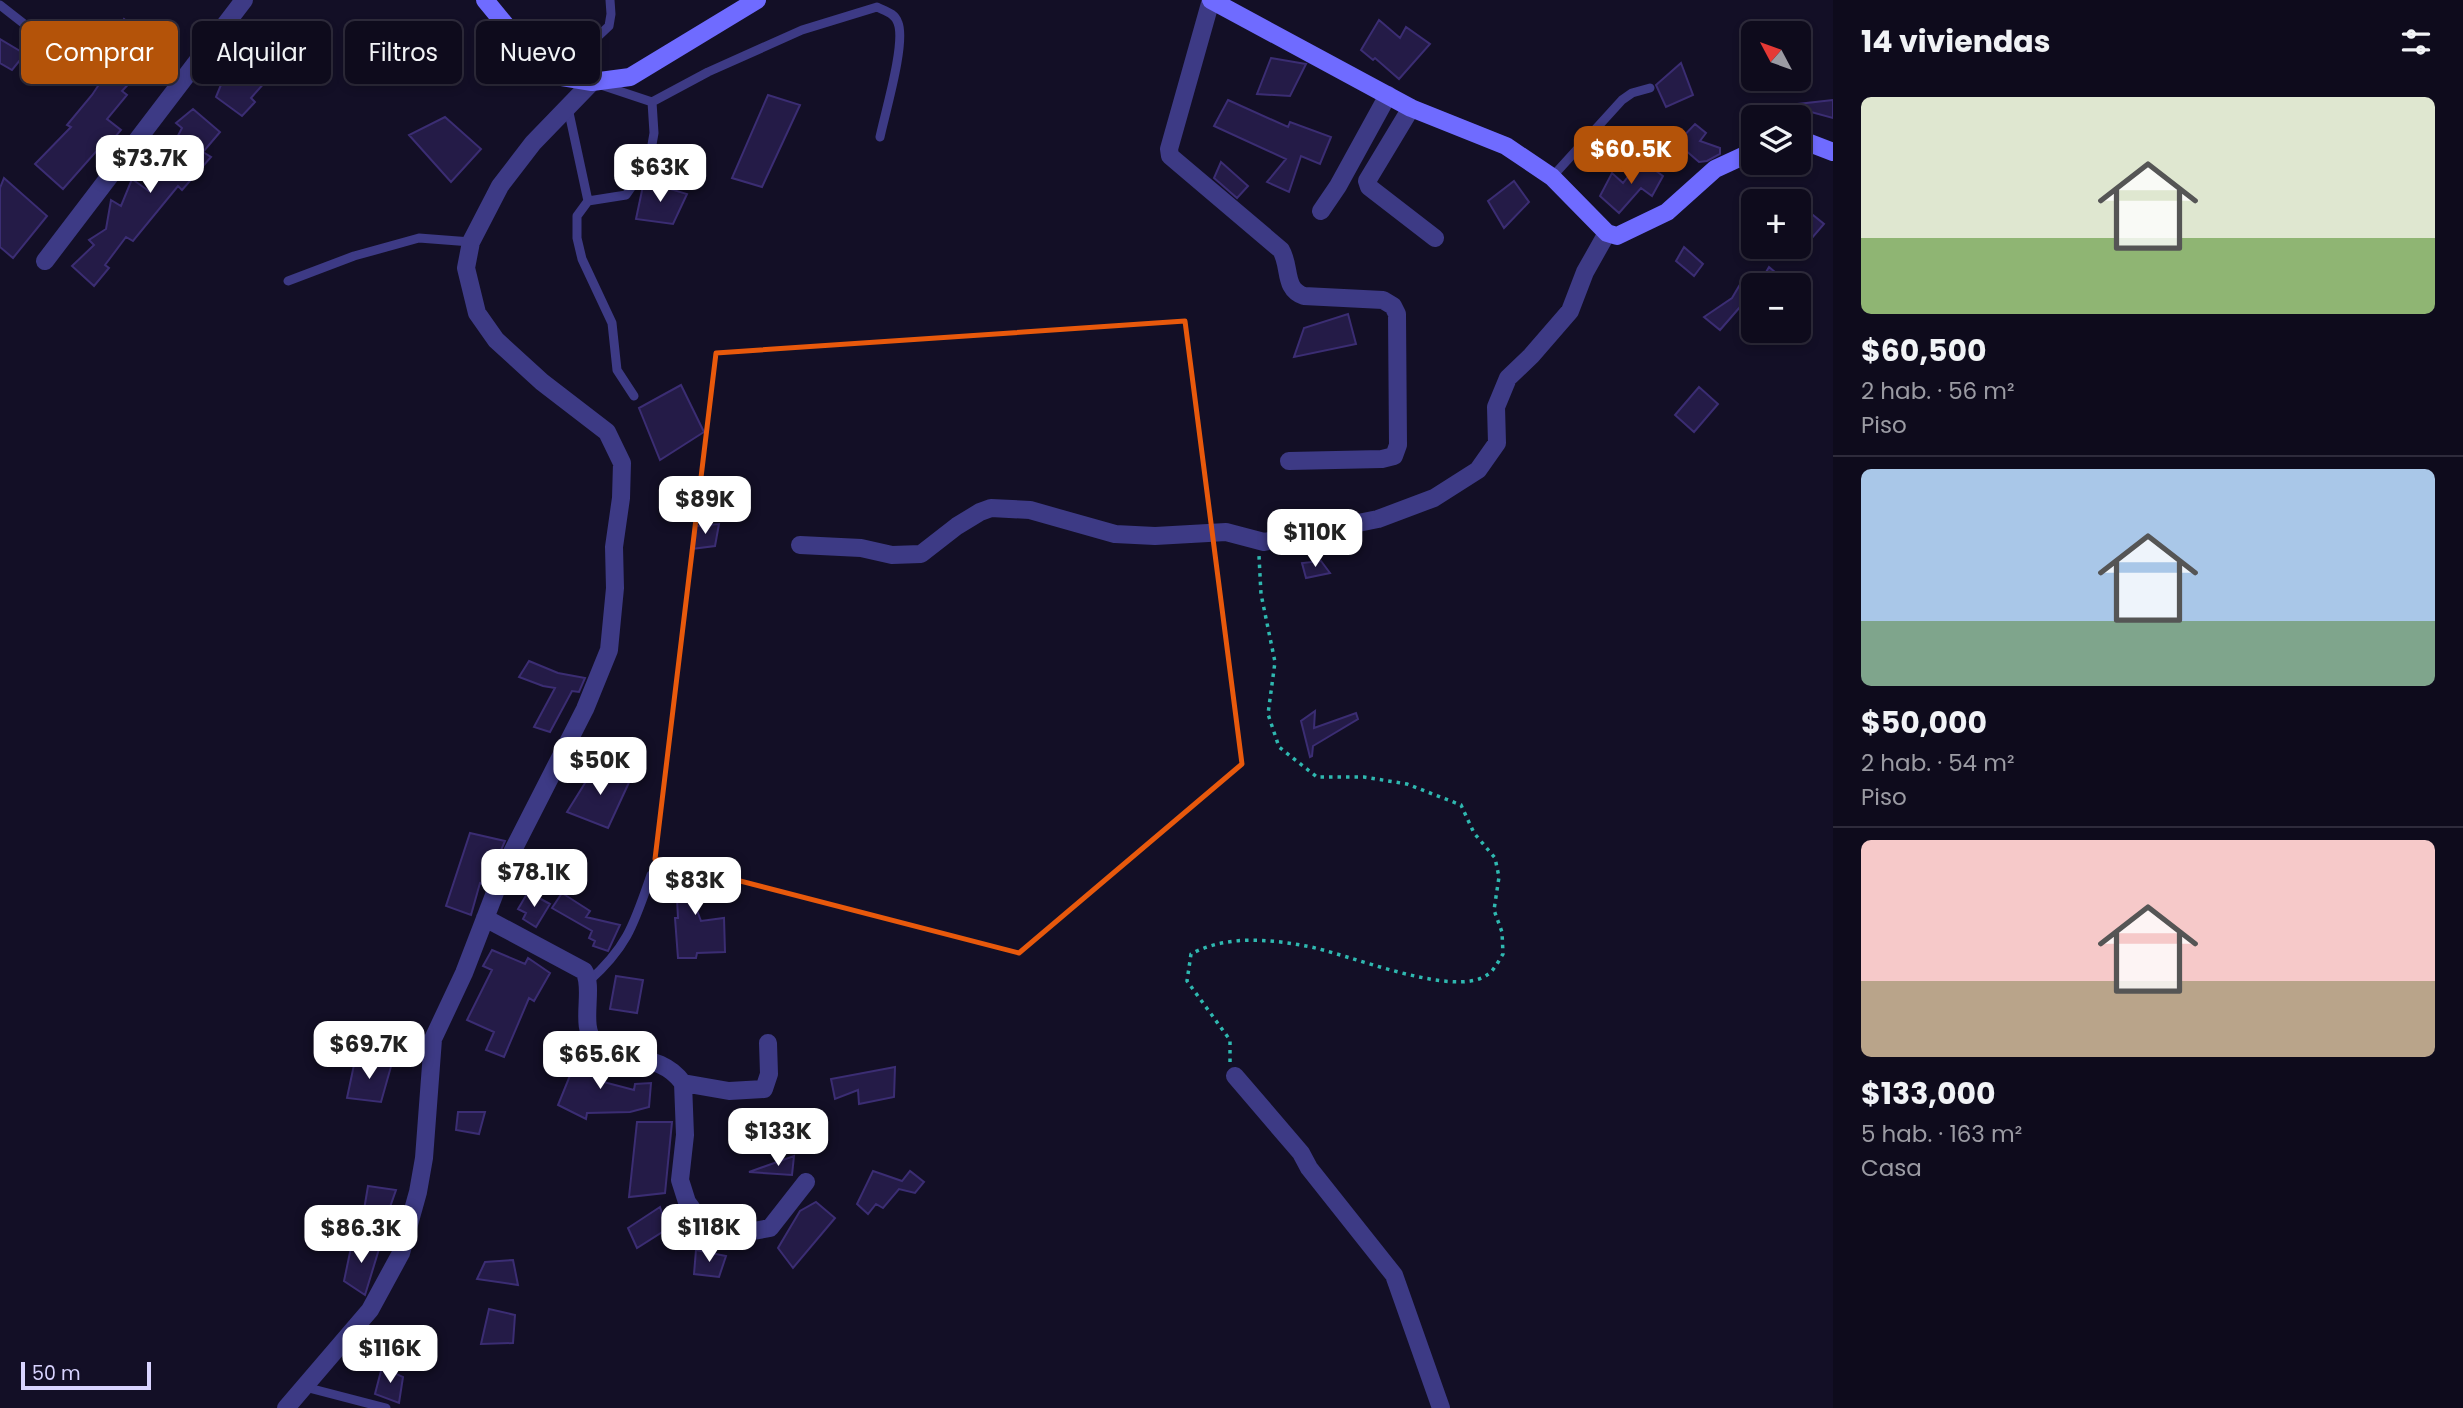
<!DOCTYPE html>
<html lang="es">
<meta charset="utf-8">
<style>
body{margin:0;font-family:Poppins,sans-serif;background:#171425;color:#f1f3f6;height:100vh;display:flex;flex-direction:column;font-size:26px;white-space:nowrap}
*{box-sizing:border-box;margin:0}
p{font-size:23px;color:#9b9ba3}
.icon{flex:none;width:38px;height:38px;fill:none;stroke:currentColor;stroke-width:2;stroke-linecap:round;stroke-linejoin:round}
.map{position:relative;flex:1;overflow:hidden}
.sheet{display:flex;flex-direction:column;background:#0e0b1c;width:630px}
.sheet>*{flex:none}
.hud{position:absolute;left:21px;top:21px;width:665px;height:63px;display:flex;gap:14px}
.needle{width:46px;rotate:311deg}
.controls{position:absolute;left:1741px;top:21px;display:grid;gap:14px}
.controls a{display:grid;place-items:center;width:70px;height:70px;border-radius:10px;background:#0e0b1c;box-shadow:0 4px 10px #0003,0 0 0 2px #2e2b3b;font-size:35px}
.scale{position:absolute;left:21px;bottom:18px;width:130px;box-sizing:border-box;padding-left:7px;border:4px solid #d9d4ff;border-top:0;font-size:19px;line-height:24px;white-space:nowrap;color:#d9d4ff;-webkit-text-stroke:5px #130f26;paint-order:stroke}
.price{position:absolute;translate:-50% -60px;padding:0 16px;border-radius:14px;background:#fff;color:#222;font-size:23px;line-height:46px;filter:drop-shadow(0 2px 4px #0008)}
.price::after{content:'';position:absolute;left:50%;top:42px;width:21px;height:16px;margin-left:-10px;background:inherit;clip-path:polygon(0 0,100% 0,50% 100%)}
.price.current{background:#b45309;color:#fff}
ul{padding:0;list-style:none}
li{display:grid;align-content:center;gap:14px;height:371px;padding:0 28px}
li+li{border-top:2px solid #2e2b3b}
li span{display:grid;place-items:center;height:217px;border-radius:10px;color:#555}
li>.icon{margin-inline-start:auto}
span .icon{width:126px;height:126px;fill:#fffc;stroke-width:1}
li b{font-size:30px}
h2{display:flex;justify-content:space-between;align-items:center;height:84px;padding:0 28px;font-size:30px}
.tag{padding:0 24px;border-radius:10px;background:#0e0b1c;box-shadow:0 4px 10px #0003,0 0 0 2px #2e2b3b;font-size:24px;line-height:63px}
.tag.current{background:#b45309;color:#fff}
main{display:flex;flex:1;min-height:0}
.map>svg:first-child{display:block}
.building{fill:#241b47;stroke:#3b2d73;stroke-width:2}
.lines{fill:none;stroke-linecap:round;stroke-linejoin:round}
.path{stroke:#2fb8b0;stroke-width:3.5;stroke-dasharray:3.5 5;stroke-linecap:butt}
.lane{stroke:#3d3a85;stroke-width:9}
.street{stroke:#3d3a85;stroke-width:18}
.secondary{stroke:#6f6bff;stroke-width:18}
.marked{fill:none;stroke:#e8590c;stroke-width:5;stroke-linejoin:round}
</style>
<main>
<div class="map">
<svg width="1833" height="1408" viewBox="0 0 1833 1408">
<rect width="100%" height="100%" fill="#130f26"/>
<path class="building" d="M124,19L153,43L135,74L137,75L122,91L127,95L107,119L121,130L104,150L100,147L63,189L35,164L71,127L67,125L92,95L108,71L105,68L123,48L113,41Z
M1379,20L1400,38L1406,27L1430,44L1399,79L1375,58L1373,60L1361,50Z
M259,37L272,47L253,69L266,81L251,98L255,102L242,116L216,97L225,75L232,81L244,51Z
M0,39L25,54L12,70L0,63Z
M1271,58L1306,64L1290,96L1257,94Z
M1681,63L1693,95L1666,107L1656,85Z
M768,95L800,105L762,187L732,178Z
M1228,100L1288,127L1290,122L1331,137L1320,164L1301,156L1289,192L1267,182L1286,159L1214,126Z
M1833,100V118L1789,106V105Z
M193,109L220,132L203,152L211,157L182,190L178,186L133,241L126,237L105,265L109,268L94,286L72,266L94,245L89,240L106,229L111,200L121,206L132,179L149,191L182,128L176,123Z
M445,117L481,149L451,182L409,135Z
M1695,124L1706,133L1700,141L1720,148V154L1707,161L1699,162L1677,143Z
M1641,160L1663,176L1652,196L1641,188L1619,213L1600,196L1612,173L1623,183Z
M1221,162L1248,186L1237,198L1214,178Z
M4,178L47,216L13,258L0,247V188Z
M644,181L687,194L673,224L636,219Z
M1514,181L1529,202L1504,228L1488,201Z
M1808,211L1824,224L1799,253V216Z
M1684,247L1703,264L1694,276L1676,261Z
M1769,267L1790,285H1754V301L1745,311L1740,307L1720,330L1704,317L1732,298L1742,281L1749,287L1757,282L1759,284Z
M1348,314L1356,344L1294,357L1304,328Z
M681,385L704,432L660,460L639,408Z
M1699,387L1718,404L1694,432L1675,415Z
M719,524L715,546L691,549L696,526Z
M1321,561L1330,573L1306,578L1302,563Z
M529,661L558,673L585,678L579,692L572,691L550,732L534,727L555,688L543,686L519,677Z
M1315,711L1314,728L1356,713L1358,719L1313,746L1312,756L1310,757L1301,721Z
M595,767L631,778L608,828L567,812Z
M470,833L505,841L486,885L480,883L471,915L446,906Z
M678,860L682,871L707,868L709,891L690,892L701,921L724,918L725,952L697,953L696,958H678L675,918H678L675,861Z
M528,892L550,904L536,927L523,919L526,913L518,909Z
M562,893L590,911L586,917L620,925L608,951L593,946L595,941L589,938L592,931L552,908Z
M492,950L525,964L528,958L550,973L534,1001L529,998L504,1057L486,1050L494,1032L467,1020L492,970L483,966Z
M616,976L643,980L637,1013L610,1009Z
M582,1046L599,1060L596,1080L634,1090L635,1084L651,1083L649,1107L630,1112L587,1113L586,1119L558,1105Z
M355,1060L392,1063L381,1102L347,1098Z
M895,1067L894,1097L859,1104L858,1090L835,1099L831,1079Z
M458,1112H485L479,1134L456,1130Z
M637,1122H672L665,1193L629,1197Z
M794,1156L792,1175L749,1172Z
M873,1171L902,1181L910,1171L924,1182L915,1193L899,1189L883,1208L876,1204L868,1214L857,1204Z
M368,1186L396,1190L385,1221L363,1216Z
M816,1202L835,1218L793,1268L778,1248L800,1211Z
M660,1207L667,1229L637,1248L628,1228Z
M353,1238L379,1249L365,1295L344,1281Z
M696,1250L726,1256L719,1277L694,1274Z
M513,1260L518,1285L477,1279L485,1262Z
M489,1309L515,1315L513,1343L481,1344Z
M382,1367L403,1377L399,1403L375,1394Z"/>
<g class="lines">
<path class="path" d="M1230,1062V1040L1187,981L1191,954C1226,935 1268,939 1306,946C1346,953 1453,999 1487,975C1494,971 1499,960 1503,954L1502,932L1494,910L1499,877L1495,858L1474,833L1461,805L1407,784L1364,777H1317L1279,747L1268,714L1275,662L1261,594L1259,556"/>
<path class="lane" d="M0,5L60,52
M556,76L609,26L611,14L610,0
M601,85L652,102L708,72L802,30L877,7C885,11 895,13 898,23C906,43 885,113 880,137
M568,108L588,201L577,216V238L582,259L612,323L617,370L634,396
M1552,177L1622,100L1632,93L1650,88
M588,201L626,195L649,162L654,133L652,102
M288,281L354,256L419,238L471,242
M588,982C628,946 634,924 651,875
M305,1387L386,1408"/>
<path class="street" d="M1211,0L1169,149L1170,156L1281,250C1291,267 1283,289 1304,296L1383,300L1393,306L1397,314L1398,445L1394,456L1382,459L1289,461
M1411,108L1367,181L1369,187L1435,238
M1321,211L1338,186L1388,95
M45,261L244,0
M800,545L861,548L892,555L921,554L957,526L980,512L991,508L1030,510L1115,534L1155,536L1226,532L1264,542L1378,519L1434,498L1478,470L1497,443L1496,407L1508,378L1531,356L1570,311L1585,272L1607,233
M485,918L584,971C595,988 578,1029 596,1043C622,1063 660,1051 683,1083L729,1091L764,1089L769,1074L768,1043
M1235,1076L1301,1153L1309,1168L1394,1275L1441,1408
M683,1083L685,1135L680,1180L687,1202L706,1228L748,1232L770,1228L806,1182
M286,1408L370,1310L401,1253L418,1192L424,1158L433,1039L464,973L506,864L585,709L609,650L615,588L614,547L621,498L622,463L607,432L542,382L496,340L477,313L466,268L471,242L500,186L533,143L592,82"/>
<path class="secondary" d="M485,0L518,40L556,76L592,82L630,77L757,0
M1211,0L1411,108L1506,146L1552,177L1607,233L1617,236L1667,212L1715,169L1754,151
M1799,143L1807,142L1833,152"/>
</g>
<path class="marked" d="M1185,321L1242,764L1019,953L655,859L716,353Z"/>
</svg>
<div class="controls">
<a><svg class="needle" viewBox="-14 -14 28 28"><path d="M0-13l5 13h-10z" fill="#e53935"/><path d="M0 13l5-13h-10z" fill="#9b9ba3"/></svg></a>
<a><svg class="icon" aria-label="layers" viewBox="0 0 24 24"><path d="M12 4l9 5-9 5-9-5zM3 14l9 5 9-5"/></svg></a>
<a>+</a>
<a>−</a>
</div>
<div class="scale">50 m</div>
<b class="price current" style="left:1631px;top:186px">$60.5K</b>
<b class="price" style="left:150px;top:195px">$73.7K</b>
<b class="price" style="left:660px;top:204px">$63K</b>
<b class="price" style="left:705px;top:536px">$89K</b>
<b class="price" style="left:1315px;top:569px">$110K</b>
<b class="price" style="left:600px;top:797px">$50K</b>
<b class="price" style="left:534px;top:909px">$78.1K</b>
<b class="price" style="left:695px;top:917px">$83K</b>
<b class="price" style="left:369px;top:1081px">$69.7K</b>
<b class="price" style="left:600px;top:1091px">$65.6K</b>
<b class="price" style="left:778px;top:1168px">$133K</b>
<b class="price" style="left:709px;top:1264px">$118K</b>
<b class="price" style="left:361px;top:1265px">$86.3K</b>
<b class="price" style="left:390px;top:1385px">$116K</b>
<div class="hud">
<a class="tag current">Comprar</a>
<a class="tag">Alquilar</a>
<a class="tag">Filtros</a>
<a class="tag">Nuevo</a>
</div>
</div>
<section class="sheet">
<h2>14 viviendas<svg class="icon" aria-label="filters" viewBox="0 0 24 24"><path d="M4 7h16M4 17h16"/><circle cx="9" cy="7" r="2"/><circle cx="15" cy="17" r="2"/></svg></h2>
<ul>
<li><span style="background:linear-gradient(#dfe7d0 65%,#8fb573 0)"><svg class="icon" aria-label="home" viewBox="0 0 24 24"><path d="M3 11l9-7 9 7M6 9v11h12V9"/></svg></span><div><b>$60,500</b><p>2 hab. · 56 m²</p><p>Piso</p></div></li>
<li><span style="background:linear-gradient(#a9c7e8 70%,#7fa58c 0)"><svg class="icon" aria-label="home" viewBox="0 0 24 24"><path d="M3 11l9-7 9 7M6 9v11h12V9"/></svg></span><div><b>$50,000</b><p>2 hab. · 54 m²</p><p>Piso</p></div></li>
<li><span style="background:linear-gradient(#f6c9c9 65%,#b9a48a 0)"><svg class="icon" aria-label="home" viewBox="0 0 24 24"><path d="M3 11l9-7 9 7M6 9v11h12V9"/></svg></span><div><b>$133,000</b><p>5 hab. · 163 m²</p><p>Casa</p></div></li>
</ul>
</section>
</main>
